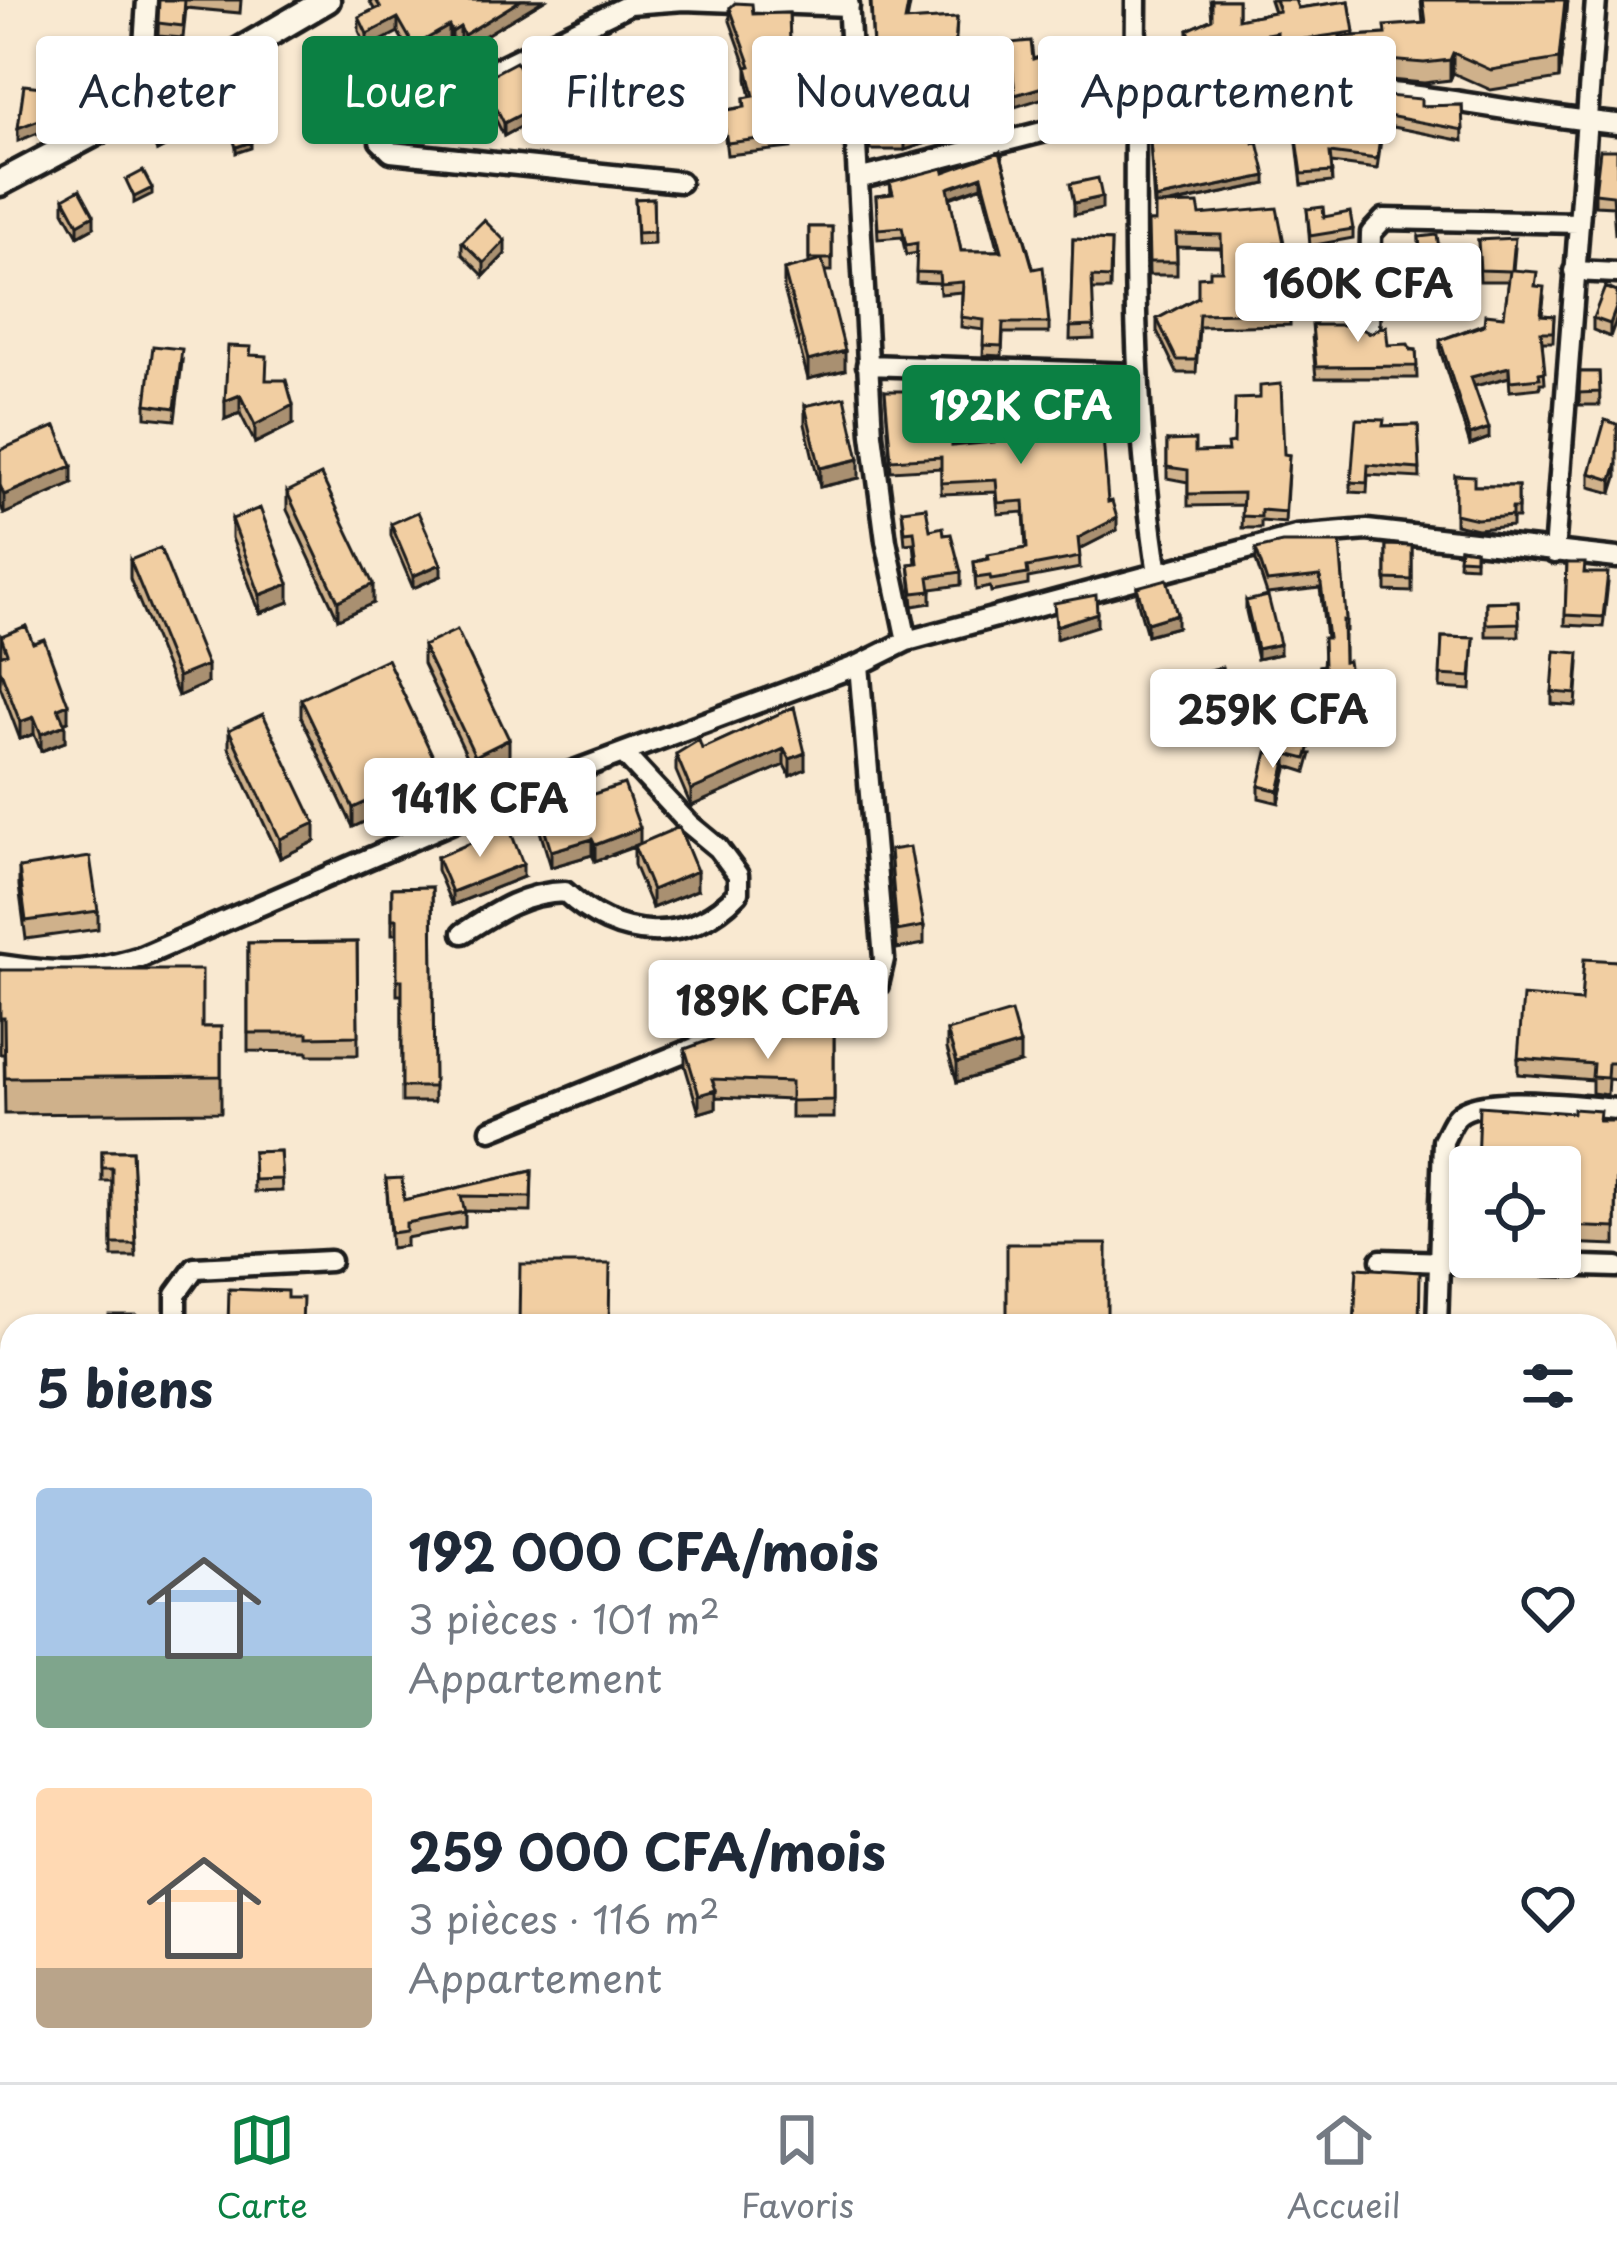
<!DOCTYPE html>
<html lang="fr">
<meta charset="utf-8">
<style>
body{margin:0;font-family:"Playpen Sans",sans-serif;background:#f2f2f3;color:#1f2937;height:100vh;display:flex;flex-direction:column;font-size:45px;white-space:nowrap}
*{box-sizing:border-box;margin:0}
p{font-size:39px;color:#747a83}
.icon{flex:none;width:66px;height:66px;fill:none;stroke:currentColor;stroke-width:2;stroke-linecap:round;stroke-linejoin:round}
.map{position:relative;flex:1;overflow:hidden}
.drawer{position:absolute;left:0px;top:1314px;width:1617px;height:768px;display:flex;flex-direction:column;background:#fff;border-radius:36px 36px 0 0;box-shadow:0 3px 9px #0004}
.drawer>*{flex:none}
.banner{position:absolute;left:36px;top:36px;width:1545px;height:108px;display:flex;gap:24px}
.controls{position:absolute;left:1449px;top:1146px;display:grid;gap:24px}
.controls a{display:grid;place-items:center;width:132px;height:132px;border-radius:12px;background:#fff;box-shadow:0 3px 9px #0004;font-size:60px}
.price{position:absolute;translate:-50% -102px;padding:0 27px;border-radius:12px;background:#fff;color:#222;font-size:39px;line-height:78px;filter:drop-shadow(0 3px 6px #0008)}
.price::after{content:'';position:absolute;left:50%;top:72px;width:36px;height:27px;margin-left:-18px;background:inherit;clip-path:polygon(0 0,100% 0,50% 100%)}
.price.current{background:#0b8043;color:#fff}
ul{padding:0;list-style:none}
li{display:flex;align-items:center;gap:36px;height:300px;padding:0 36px}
li span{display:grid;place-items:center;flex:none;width:336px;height:240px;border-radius:12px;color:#555}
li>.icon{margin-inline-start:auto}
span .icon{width:144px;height:144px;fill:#fffc;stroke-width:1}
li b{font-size:51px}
h2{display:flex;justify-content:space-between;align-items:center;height:144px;padding:0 36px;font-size:51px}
.chip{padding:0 42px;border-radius:12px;background:#fff;box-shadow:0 3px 9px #0004;font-size:42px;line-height:108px}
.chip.current{background:#0b8043;color:#fff}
.tab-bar{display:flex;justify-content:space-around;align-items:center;height:168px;border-top:3px solid #e0e1e3;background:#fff;font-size:33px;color:#747a83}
.tab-bar a{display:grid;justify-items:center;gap:6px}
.tab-bar .current{color:#0b8043}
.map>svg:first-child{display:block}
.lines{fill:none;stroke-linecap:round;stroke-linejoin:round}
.minor-casing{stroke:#1c1c1c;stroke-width:27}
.tertiary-casing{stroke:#1c1c1c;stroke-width:33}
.secondary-casing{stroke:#1c1c1c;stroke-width:36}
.minor{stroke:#fcf5e5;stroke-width:18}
.tertiary{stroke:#fcf5e5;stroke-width:24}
.secondary{stroke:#fcf5e5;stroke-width:27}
.wall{fill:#cfb18b;stroke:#1c1c1c;stroke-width:3;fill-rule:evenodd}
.shaded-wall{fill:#a99071;stroke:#1c1c1c;stroke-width:3}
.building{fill:#f1cea2;stroke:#1c1c1c;stroke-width:3;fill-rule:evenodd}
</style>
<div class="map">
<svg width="1617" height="2082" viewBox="0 0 1617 2082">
<rect width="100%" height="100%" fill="#f9e9d1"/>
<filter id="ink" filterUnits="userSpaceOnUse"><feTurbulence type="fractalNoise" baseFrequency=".00833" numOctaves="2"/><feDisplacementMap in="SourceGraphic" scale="24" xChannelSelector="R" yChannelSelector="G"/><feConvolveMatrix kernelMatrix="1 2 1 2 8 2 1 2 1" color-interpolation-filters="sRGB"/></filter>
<g filter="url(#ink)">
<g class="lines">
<g class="minor-casing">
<path id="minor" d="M848,0L872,434L886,541L907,641
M1136,0C1135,192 1128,383 1158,573
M140,109L147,0
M861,178C1009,144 1155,92 1308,89C1412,87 1514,115 1617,124
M680,182L391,152L380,141L382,129L391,120L630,4L684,0L849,6
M1574,271L1617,273
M1369,331L1371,233L1384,219L1578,223
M867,365L1135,374
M1554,553L1596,0
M463,933C497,911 524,893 565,892C617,941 688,947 738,893V875L718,848L689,824L623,753
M0,965C59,974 83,974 141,957L550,780L859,665L907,641L1296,536L1367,530L1617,558
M491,1130L709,1042L856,998L878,985L884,959L859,665
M1381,1260L1617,1267
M176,1326V1294L195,1268L330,1261
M1437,1326L1443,1141C1447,1134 1451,1122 1457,1116C1480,1092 1583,1107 1617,1109
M1605,2005L1617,2006
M0,2053H12
M828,2082V2070"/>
</g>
<g class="tertiary-casing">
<path id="tertiary" d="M0,183L140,109L327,0"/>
</g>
<g class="secondary-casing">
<path id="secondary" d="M1605,1498H1617
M0,1514H12
M1605,1531L1617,1530
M0,1544H12"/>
</g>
<use href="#minor" class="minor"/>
<use href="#tertiary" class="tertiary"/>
<use href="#secondary" class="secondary"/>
</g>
<path class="wall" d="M159,0H241L240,13L186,8L183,38L158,36Z
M369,0H544L464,48L460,41L452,45L449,40L414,60L398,32L367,48L359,31V17L374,9Z
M870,0H911L907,21L957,18L955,56L911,58L910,63V90L933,141L905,150H870L865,48L873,47Z
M1210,0H1238V19L1274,12L1270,0H1295L1298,8L1349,1L1354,36L1385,34L1423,23L1421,0H1567L1559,79L1491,90L1453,73L1450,80L1424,83L1341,76L1340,49L1277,58V46L1195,62L1188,45V30L1212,19Z
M730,8L753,14L789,13L790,56L774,57L791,135V148L727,155L722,111L744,107V98L751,97L747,79V68L730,21Z
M617,40H650V84H617Z
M1106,51L1103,100L1079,99V88Z
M831,53L832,89L811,90L810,54Z
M962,55L990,72V84L963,86Z
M482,80L532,104L533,120L504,136L482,93Z
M430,104L461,124L440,135L430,116Z
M1462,105L1463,141L1383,125L1377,169L1331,163L1332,182L1302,185L1295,125L1421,106Z
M148,121L176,141L157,151L148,133Z
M1213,123L1233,127L1266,184L1167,205L1284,243V256H1275L1274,270L1264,272L1274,288L1290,289V325L1199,327L1196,373H1177L1157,331V319L1198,297L1210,276L1222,270L1221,248L1177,247V275H1149L1148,222H1155L1150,141H1161Z
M1617,150V234H1615L1613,206L1595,205V193Z
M1000,152L1049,323V333H1003L1002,356L983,355L984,330L961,327L962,292L940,294L939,283L916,282L917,253L906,255L902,237L878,239L876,196L891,194L890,182L944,172ZM982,186L999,251H961L950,198Z
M64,198L94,227L78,236L64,211Z
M653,198L654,244L637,245L635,199Z
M1307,209L1353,229V238L1310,246Z
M809,227H832V271H824L845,370L808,379L784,289V270L809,264Z
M1419,237L1444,281V292L1420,291L1418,285L1415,301L1383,302V274H1393L1419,248Z
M1073,239L1111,241L1110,290H1092L1094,339L1070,340Z
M1478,240L1515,248L1513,270L1537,286L1544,297L1542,315L1554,316L1553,342H1542L1545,383H1540V388L1510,391L1509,377L1474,386L1489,438L1470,445L1440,350V340L1504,316L1509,281H1480Z
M462,242L505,254L484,276L462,254Z
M1617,292L1610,337L1593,330V318Z
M1358,327L1388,345L1416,350L1417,378H1316L1312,336Z
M250,355L293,424L255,443L240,413L225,419Z
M182,362L175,420L146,417V404Z
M1580,372H1599L1600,405H1579Z
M885,391L914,406L952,446L991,442L984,416V404L1012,415L1040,414L1072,398L1117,530L1079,549L1080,568L1028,578V585L991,592L990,587L976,590L974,562L1026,548L1024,512L998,514L996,492L941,494V468L891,471Z
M805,406L859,478L820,487L805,424Z
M1617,424L1612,493L1590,487V473Z
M1418,425L1420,478L1368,475L1367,493L1351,492V482L1383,426Z
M1167,441L1195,452L1289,455L1285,523L1261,521V528H1242L1243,505L1188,506V482L1167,478Z
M0,450L72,484L4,514L0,504Z
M1455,475L1474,486H1518V518H1512V526L1477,529L1455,524Z
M287,492L373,603L338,619L287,510Z
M902,510L930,530L944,535L961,572V585L931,589V603L913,606L909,564L916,563L914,543L905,544Z
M232,519L289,602L260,613L232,538Z
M391,524L441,576L413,588L391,536Z
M1340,543L1346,620V631L1344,632V662L1352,688V700L1324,705L1319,666L1323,665L1326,638L1320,588L1267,594L1256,561V549Z
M1386,545L1412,546V592L1386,591Z
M1460,548L1475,550V566L1459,565Z
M130,560L207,683L178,696L130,579Z
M1567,563L1608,583L1603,627L1565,625Z
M1137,587L1177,627L1147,635L1137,600Z
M1246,601L1280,654L1257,659L1246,611Z
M1518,601L1519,636H1486V602Z
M1,636L68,721L64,723L65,742L41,751L34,734L20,739L0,686Z
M1442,637L1474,638L1471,690L1440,688Z
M423,646L509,756L475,773L423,664Z
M1579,664L1576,706L1552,704V692Z
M1188,675L1230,716L1196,724L1188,687Z
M301,699L439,787L353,827L301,717Z
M794,707L805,769L790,776L784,765L691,806L676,771V754L702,749Z
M229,730L315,841L280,858L229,748Z
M1279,752L1311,754L1306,772L1287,766L1279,803L1259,798V786L1279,755Z
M539,812L640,844L697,890L652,908L634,865V847L595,861L592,855L551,867L539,828Z
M890,850L924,926V944L897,949Z
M437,857L523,877L452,905L437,870Z
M19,868L98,911V929L26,939L19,886Z
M432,887L434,1102H402V995H397V934H392V888Z
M357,942L358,1055H308V1052L248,1051V943Z
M1617,961V1080L1608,1079L1607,1095L1592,1093V1080L1518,1074V1058L1581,1001Z
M0,970L202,1027H221V1112L5,1114L4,1054H0Z
M947,1031L1020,1063L957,1082L947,1049Z
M834,1035V1118H791V1100L716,1097V1108L699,1113L685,1066V1049Z
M1600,1121H1617L1616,1245L1563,1243L1564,1188L1560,1187V1167H1477Z
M102,1151H132L136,1257H112V1181H102Z
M280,1151L282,1191L254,1192L253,1152Z
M532,1171L531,1212L465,1211V1227L406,1238V1246L391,1248L386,1179L404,1200Z
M1470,1171V1240H1466Z
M1605,1365H1617V1435H1605Z
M1617,1557V1604L1605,1605V1572H1609Z
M1605,1625H1617V1801L1605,1800Z
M1605,1853L1617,1854V1969H1605Z"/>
<path class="shaded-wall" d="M521,0H544L464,48V35Z
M1565,0H1567L1559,79V59Z
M398,18V32L367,48V34Z
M449,26V40L414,60V46Z
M460,27V41L452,45V32Z
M1453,53V73L1450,80V60Z
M1060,82V93L1015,107V95Z
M60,89L58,125L18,141V128Z
M533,108V120L504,136V123Z
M461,112V124L440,135V123Z
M176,129V141L157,151V139Z
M933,132V141L905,150V140Z
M251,142V148L236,153V147Z
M982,176V186L948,198V188Z
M1266,176V184L1155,207V199Z
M152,188V194L134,203V197Z
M1102,197V209L1074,215V203Z
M94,215V227L78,236V224Z
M505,241V254L484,276V263Z
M1617,305V318L1610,337V324Z
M845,351V370L808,379V361Z
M1509,367V377L1471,387V377Z
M240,395V413L225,419V401Z
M293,405V424L255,443V425Z
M1489,428V438L1470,445V435Z
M859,459V478L820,487V468Z
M1617,463V477L1612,493V480Z
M72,466V484L4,514V495Z
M1117,518V530L1078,550V538Z
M441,564V576L413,588V576Z
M289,584V602L260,613V595Z
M373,584V603L338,619V601Z
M1097,613V626L1056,639V626Z
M1177,614V627L1147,635V623Z
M1280,644V654L1257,659V649Z
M207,665V683L178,696V677Z
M68,704V721L58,725V708Z
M1230,704V716L1196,724V712Z
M34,717V734L20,739V722Z
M65,725V742L41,751V734Z
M509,739V756L475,773V756Z
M784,749V765L691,806V790Z
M805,753V769L790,776V759Z
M1287,757V769L1279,803V791Z
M439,769V787L353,827V808Z
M315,823V841L280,858V839Z
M640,828V844L595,861V845Z
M592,839V855L551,867V851Z
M523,864V877L452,905V892Z
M697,871V890L652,908V890Z
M1020,1044V1063L957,1082V1063Z
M716,1090V1108L699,1113V1095Z"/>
<path class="building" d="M159,0H185L183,26L158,23Z
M376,0H521L464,35L460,27L452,32L449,26L414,46L398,18L367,34L359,17L380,7Z
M871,0H909L905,21L957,18L955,47L911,49L910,54V90L921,88L933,132L905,140H870L865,48L873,47Z
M1212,0H1238V19L1279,11L1275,0H1295L1298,8L1349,1L1354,32L1277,43V32L1195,47L1188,30L1212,19Z
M1423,0H1565L1559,59L1491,70L1453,53L1450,60L1424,63L1341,56L1340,37L1386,34L1385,26L1426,23Z
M735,3L752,4L753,14L789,13L790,44L772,45L791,135L727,143L722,111L745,107L744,98L754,96L747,67L751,66L730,8Z
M617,40H650V72H617Z
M1031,41L1033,59L1052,53L1060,82L1015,95L1010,43Z
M1082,49L1106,51L1103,89L1079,88Z
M831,53L832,77H811L810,54Z
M983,54L990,72L963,73L962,55Z
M516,62L532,91L526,94L533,108L504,123L482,80Z
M24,85L60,89L58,113L18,128Z
M1343,92L1421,99V106L1462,105L1463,130L1383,115L1377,159L1330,153L1332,172L1302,174L1295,125L1308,124L1307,116L1343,112Z
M452,93L461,112L440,123L430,104Z
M1213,109V124L1230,118L1233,127L1247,122L1254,143L1258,142L1266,176L1155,199L1150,141H1162L1161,126L1188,123V110Z
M166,111L176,129L157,139L148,121Z
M245,122L251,142L236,147L229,127Z
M1600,150H1617V222H1615L1613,195L1595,193Z
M1000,152L1033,269L1043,267L1049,323H1003L1002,346L983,345L984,320L961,317L963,282L940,284L939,273L916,272L917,243L906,245L902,227L878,229L876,196L893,194L890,182L943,168L944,172ZM982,176L1002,251H961L948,188Z
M143,171L152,188L134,197L126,180Z
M1098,178L1102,197L1074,203L1070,184Z
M80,189L94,215L78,224L64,198Z
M653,198L654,232L637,233L635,199Z
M1198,204L1200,215L1277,208L1284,243H1275L1274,257L1263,259L1264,273H1274L1273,288L1290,289V312L1199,314L1196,360H1177L1157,319L1198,297V277L1210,276V270H1222L1221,235L1176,234L1177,262H1149L1148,222H1155V205Z
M1323,207L1324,217L1350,212L1353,229L1310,236L1307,209Z
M484,220L505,241L484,263L462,242Z
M809,227H832V259H809Z
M1437,235L1444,281H1420L1418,274L1415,291L1383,292V274H1393L1392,249L1420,248L1419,237Z
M1515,238L1512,270L1537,272L1535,286L1544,287L1541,315L1554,316L1553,332H1541L1545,372L1539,373L1540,378L1510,381L1509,367L1471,377L1489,428L1470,435L1440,340L1484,325L1485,314L1504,316L1510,271L1480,270L1478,240Z
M1073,239L1111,241L1110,278L1092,277L1094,326L1070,327Z
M822,260L845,351L808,361L784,270Z
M1605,287L1617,292V305L1610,324L1593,318Z
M1350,290H1356L1358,327L1370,333L1386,326L1388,345L1408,344L1411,350H1416L1417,366L1316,367L1312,325H1349Z
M153,346L182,349L175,408L146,404Z
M228,346L251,347L250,355L267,356L266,380H286L293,405L255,425L240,395L225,401Z
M1580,372H1599L1600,392L1579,393Z
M1048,378H1069L1072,398H1100L1108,502L1112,501L1117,518L1078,538L1080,557L1027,567L1028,574L991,580L990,576L976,578L974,562L989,559L988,555L1027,548L1024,501L998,503L996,480L941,483V457L891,460L885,391H914L913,406H951L952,446L994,442L984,404L1007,398L1012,415L1040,414V384H1048Z
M1281,384L1284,454L1289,455L1285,512L1261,510V517L1242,516L1243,493L1188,494V470L1167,467V441L1195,440V452L1228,451L1227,444L1234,443L1235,399L1260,398V386Z
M845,397L859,459L820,468L805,406Z
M1356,419L1384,420L1383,426L1418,425L1420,469L1368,465L1367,483L1351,482Z
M1605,420L1617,424V463L1612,480L1590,473Z
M56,426L72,466L4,495L0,485V450Z
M321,475L373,584L338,601L287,492Z
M1455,475L1474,476V486H1518V508H1512V516L1477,519L1455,514Z
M926,507L930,530L943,527L944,535L951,534L961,572L929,577L931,591L913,593L909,564L918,563L914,531L905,532L902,510Z
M260,508L289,584L260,595L232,519Z
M418,512L441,564L413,576L391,524Z
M1282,543H1340L1346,620H1343L1344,662L1348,661L1352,688L1324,693L1319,666L1324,665L1323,638H1328L1320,576L1267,582L1256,549Z
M1386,545L1412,546V580L1386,579Z
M160,548L207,665L178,677L130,560Z
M1460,548L1475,550V559L1459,558Z
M1567,563H1585L1584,573H1608L1603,617L1565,615Z
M1167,579L1177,614L1147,623L1137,587Z
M1096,595L1097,613L1056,626L1054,603Z
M1268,596L1280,644L1257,649L1246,601Z
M1518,601L1519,623L1486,624V602Z
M26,626L33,643L44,639L68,704L58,708L65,725L41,734L34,717L20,722L0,669V656L7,653L1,636Z
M457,630L509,739L475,756L423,646Z
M1442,637L1474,638L1471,677L1440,675Z
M1555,651L1579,653L1576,694L1552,692Z
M387,659L439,769L353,808L301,699Z
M1222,667L1230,704L1196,712L1188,675Z
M794,707L805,753L790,759L784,749L691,790L676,754L699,740L702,749Z
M263,714L315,823L280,839L229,730Z
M1283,735L1311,742L1306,759L1279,752Z
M1267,752L1287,757L1279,791L1259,786Z
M624,784L640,828L595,845L592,839L551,851L539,812Z
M509,827L523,864L452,892L437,857Z
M679,827L697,871L652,890L634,846Z
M910,847L924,926L897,931L890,850Z
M90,857L98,911L26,921L19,868Z
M432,887L434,1087H402V980H397V919H392V888Z
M357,942L358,1036L308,1037V1033H248V943Z
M1584,959L1617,961V1063H1608L1607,1078L1592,1077L1593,1064L1518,1058L1523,996L1581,1001Z
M0,970H202V1027H221V1076L5,1078L4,1018H0Z
M1011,1012L1020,1044L957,1063L947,1031Z
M737,1030L834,1035V1100L791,1101V1082L712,1079L716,1090L699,1095L685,1049Z
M1479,1106L1573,1113V1109L1600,1111L1599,1121H1617L1616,1228L1563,1226L1565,1171H1560V1167L1501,1165V1167H1477Z
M102,1151H132L136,1244H112V1168H102Z
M280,1151L282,1179L254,1180L253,1152Z
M1469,1170L1470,1171V1224L1466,1223Z
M532,1171L531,1197L461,1196L465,1212L406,1223V1231L391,1233L386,1179L402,1178L404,1200Z
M1007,1244H1107V1326H1007Z
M520,1264H610L609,1326H519Z
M1357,1268L1420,1272L1419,1326H1354Z
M229,1289L287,1291V1298H303L302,1326H228Z
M109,1315H136V1326H109Z
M1605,1365H1617V1422L1605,1421Z
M1610,1557H1617V1592H1605V1572H1609Z
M1605,1625H1617V1788H1605Z
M1605,1853L1617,1854V1953H1605Z
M1605,2028L1611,2029L1610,2082H1558L1559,2070H1605Z
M2,2063H12V2070H151V2082H2Z
M291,2070H329V2082H291Z
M367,2070L390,2071V2082H366Z
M418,2070H440V2073H532V2082H550H418Z
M677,2070H775V2082H677Z
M934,2070H1230V2082H935Z"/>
</g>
</svg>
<div class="controls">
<a><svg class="icon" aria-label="locate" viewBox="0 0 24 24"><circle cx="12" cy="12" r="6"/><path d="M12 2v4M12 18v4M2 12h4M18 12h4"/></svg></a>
</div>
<b class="price" style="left:1358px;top:345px">160K CFA</b>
<b class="price current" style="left:1021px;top:467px">192K CFA</b>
<b class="price" style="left:1273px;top:771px">259K CFA</b>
<b class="price" style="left:480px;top:860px">141K CFA</b>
<b class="price" style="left:768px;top:1062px">189K CFA</b>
<div class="banner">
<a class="chip">Acheter</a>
<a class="chip current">Louer</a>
<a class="chip">Filtres</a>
<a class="chip">Nouveau</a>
<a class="chip">Appartement</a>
</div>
<section class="drawer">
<h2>5 biens<svg class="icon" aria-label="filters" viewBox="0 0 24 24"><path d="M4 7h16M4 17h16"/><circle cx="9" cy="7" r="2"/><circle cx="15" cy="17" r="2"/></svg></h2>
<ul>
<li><span style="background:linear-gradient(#a9c7e8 70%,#7fa58c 0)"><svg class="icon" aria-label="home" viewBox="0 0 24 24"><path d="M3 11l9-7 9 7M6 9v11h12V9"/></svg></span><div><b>192 000 CFA/mois</b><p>3 pièces · 101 m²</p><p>Appartement</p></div><svg class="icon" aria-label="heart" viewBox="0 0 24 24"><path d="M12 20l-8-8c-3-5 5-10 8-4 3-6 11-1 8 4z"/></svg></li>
<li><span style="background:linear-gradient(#ffd9b3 75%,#b9a48a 0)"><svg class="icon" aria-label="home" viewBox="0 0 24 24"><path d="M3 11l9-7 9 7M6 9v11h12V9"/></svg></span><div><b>259 000 CFA/mois</b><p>3 pièces · 116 m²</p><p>Appartement</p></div><svg class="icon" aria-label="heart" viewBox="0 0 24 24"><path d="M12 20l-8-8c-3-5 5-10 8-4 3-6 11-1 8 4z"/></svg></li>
</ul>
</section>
</div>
<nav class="tab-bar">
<a class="current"><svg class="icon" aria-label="map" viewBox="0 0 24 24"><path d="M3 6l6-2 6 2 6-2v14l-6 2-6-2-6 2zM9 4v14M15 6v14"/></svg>Carte</a>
<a><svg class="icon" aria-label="saved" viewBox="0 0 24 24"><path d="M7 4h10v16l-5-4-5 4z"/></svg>Favoris</a>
<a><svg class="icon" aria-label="home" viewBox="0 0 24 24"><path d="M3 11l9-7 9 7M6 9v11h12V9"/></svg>Accueil</a>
</nav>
